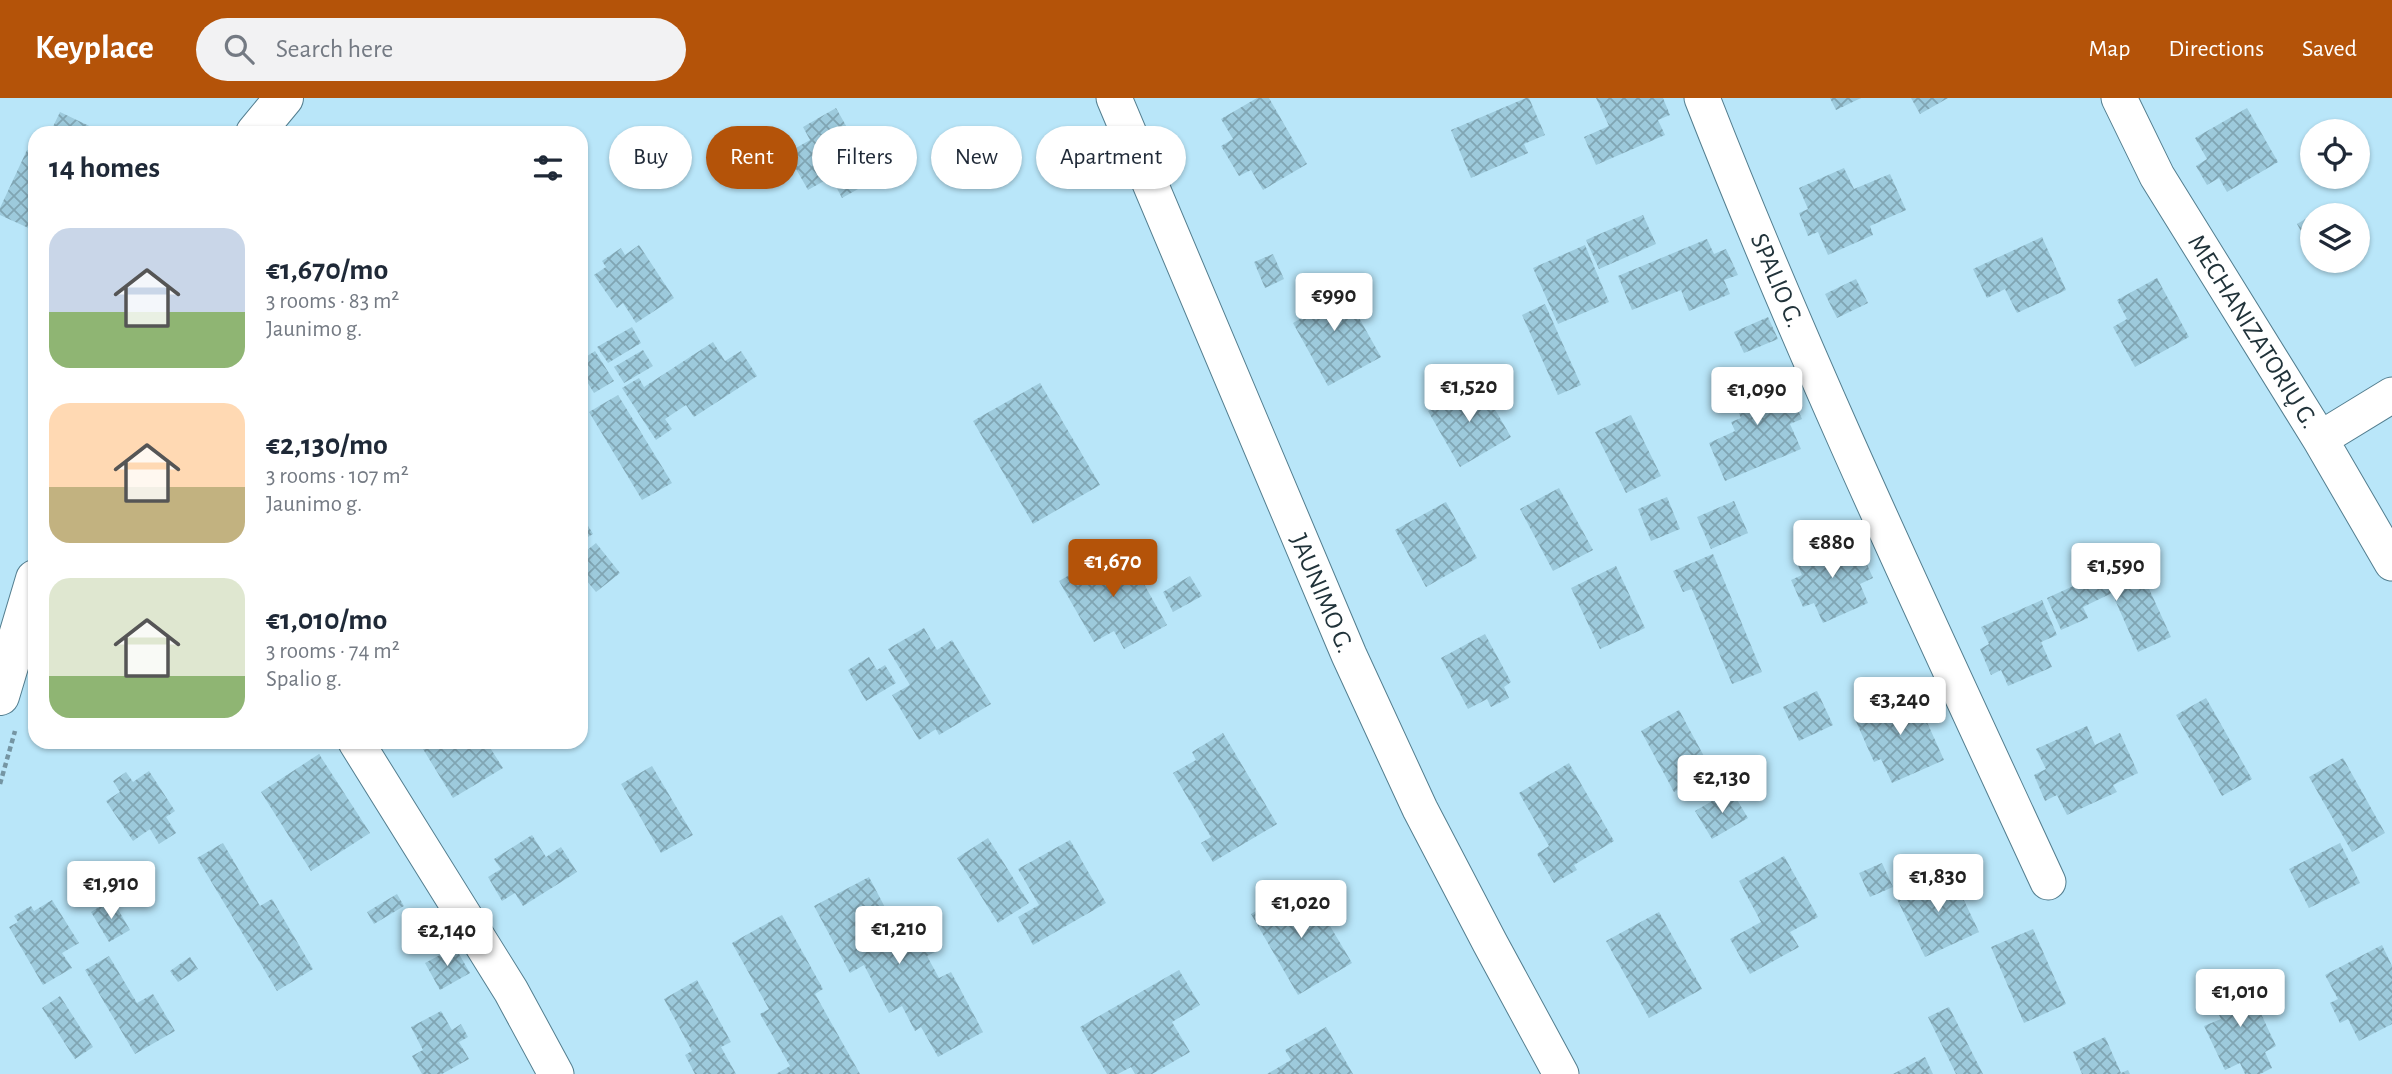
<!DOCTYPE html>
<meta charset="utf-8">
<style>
body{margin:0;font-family:"Alegreya Sans",sans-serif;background:#f2f2f3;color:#1f2937;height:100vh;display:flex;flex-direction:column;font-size:26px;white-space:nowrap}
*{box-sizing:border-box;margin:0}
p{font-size:23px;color:#747a83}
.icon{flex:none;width:38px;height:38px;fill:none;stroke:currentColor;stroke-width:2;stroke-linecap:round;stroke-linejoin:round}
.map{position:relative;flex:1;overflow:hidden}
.drawer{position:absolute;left:28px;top:28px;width:560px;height:623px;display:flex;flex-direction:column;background:#fff;border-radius:21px;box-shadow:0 2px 5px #0004}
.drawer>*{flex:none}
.top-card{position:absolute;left:609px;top:28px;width:665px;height:63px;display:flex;gap:14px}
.fabs{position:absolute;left:2300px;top:21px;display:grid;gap:14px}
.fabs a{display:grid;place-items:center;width:70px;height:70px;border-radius:50%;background:#fff;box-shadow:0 2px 5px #0004;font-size:35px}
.price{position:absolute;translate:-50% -60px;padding:0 16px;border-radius:7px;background:#fff;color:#222;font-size:23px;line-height:46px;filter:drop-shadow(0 2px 4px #0008)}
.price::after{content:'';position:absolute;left:50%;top:42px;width:21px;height:16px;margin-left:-10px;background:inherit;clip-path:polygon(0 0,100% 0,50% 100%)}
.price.selected{background:#b45309;color:#fff}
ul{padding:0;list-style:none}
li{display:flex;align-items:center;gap:21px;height:175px;padding:0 21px}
li span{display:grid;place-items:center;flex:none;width:196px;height:140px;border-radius:21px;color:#555}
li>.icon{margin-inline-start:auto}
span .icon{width:84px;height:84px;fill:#fffc;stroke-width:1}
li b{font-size:30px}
h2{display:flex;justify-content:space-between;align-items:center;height:84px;padding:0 21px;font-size:30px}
.tag{padding:0 24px;border-radius:32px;background:#fff;box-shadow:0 2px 5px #0004;font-size:24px;line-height:63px}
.tag.selected{background:#b45309;color:#fff}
header{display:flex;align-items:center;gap:42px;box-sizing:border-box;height:98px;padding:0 35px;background:#b45309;color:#fff}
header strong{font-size:33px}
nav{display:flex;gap:38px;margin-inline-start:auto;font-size:24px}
.search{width:490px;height:63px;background:#f2f2f3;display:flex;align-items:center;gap:18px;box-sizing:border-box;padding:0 24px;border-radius:38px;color:#747a83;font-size:26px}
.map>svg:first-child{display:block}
.building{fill:url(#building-cross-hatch)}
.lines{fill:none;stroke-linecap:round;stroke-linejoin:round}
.street-casing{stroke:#537e8f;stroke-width:37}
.primary-casing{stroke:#537e8f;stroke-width:40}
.path{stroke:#7595a3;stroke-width:4.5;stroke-dasharray:5 3.5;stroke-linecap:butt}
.street{stroke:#fff;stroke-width:35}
.primary{stroke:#fff;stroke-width:38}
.labels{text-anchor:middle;stroke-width:6;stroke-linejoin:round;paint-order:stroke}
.street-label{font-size:26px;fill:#21333a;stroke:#fff}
</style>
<header>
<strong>Keyplace</strong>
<div class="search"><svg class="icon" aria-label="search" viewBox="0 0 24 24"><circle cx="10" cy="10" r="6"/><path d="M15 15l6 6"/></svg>Search here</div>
<nav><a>Map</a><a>Directions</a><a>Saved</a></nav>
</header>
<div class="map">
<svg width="2392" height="976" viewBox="0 0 2392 976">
<defs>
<pattern id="building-cross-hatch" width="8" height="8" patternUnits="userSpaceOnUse" patternTransform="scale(1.75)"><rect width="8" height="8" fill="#9dcadc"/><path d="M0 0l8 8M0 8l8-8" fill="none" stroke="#80a5b3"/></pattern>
</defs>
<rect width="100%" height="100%" fill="#b9e6f9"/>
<path class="building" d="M1257,0H1269L1307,66L1263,92L1251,72L1239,78L1221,48L1233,41L1221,21Z
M1526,0H1529L1545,37L1524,46L1528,55L1471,80L1451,32Z
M1596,0H1663L1670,17L1658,22L1665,37L1596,67L1584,39L1609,28Z
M1830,0H1861L1836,12Z
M1911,0H1948L1920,16Z
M836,10L876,81L842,100L831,79L808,92L787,55L810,42L803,29Z
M2247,10L2278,64L2227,94L2219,80L2207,87L2196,68L2207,61L2195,40Z
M60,14L104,35H50Z
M27,52L35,56V133L0,117V110Z
M1844,70L1854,91L1890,76L1906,112L1870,128L1873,137L1828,157L1818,134L1808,138L1799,115L1808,111L1799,90Z
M2329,107L2335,117H2312V144L2308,146L2297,126Z
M1643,117L1656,146L1599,171L1586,142Z
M2042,139L2066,192L2017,215L2005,191L1987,200L1973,171Z
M1707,141L1714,156L1726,151L1738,177L1724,182L1730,196L1689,213L1681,192L1632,212L1618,178Z
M639,147L674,200L636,225L623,205L617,210L594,177L606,169L602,163L621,150L625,157Z
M1585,147L1609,204L1558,226L1533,170Z
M1273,156L1284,181L1265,190L1254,164Z
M1336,179L1381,259L1328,288L1293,225L1305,218L1296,202Z
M2157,180L2189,239L2135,269L2113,229L2127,221L2117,202Z
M1856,181L1868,205L1837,220L1825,196Z
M1545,206L1581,287L1558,297L1522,217Z
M1768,219L1778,241L1744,255L1734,234Z
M632,229L641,245L608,265L597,249Z
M713,244L725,263L741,253L757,278L694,319L686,307L665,321L672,331L656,342L622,290L639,280L644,289Z
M643,252L653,268L624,285L614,269Z
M595,253L614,283L594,295L581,274V262Z
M1766,271L1778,297L1789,292L1802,321L1790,326L1801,351L1725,383L1709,345L1735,333L1731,324L1741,320L1727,288Z
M1479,284L1511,339L1460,369L1428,313Z
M1040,285L1100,387L1033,426L973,323Z
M618,297L672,385L642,402L589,314Z
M1631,317L1661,378L1626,395L1595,334Z
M1559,390L1593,452L1553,473L1520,411Z
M1667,399L1680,431L1651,443L1638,411Z
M1734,403L1748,435L1711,451L1697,419Z
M1446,404L1477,460L1426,489L1395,432Z
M581,416L593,436L581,443Z
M1840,441L1848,459L1861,453L1873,480L1860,486L1868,505L1823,525L1814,505L1803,509L1791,482L1802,477L1795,460Z
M596,445L620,475L596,494L581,476V457Z
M1122,447L1167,527L1124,551L1114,533L1094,544L1059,483Z
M1713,456L1762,574L1732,586L1692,491L1683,494L1673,473Z
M2135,460L2171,539L2138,554L2112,495L2083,509L2088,520L2061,532L2047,500Z
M1616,468L1645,530L1600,551L1571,490Z
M1190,478L1202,498L1173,514L1163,494Z
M2042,502L2057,537L2041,544L2052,569L2008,588L2001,572L1991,577L1980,551L1989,546L1981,529Z
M924,530L937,552L952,542L991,606L939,637L936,631L919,642L892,597L910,587L888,551Z
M1485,536L1511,584L1504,589L1509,600L1491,609L1487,601L1468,611L1441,560Z
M869,559L877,572L885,567L896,585L866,603L848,572Z
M1817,593L1833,627L1799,643L1783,609Z
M1913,593L1944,662L1892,685L1881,661L1874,664L1854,619Z
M2206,600L2252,681L2222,698L2176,617Z
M1679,612L1712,673L1674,694L1641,633Z
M2087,628L2095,647L2120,635L2138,675L2113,687L2117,694L2067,717L2057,697L2045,703L2034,677L2046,671L2036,651Z
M1223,635L1277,726L1213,764L1201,745L1211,739L1173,675L1196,662L1192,654Z
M434,644H473L477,651L487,645L503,670L453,700L423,651Z
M319,656L370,735L311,773L261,694Z
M2343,660L2385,735L2352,754L2309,679Z
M1569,665L1614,743L1574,767L1577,772L1554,785L1537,756L1549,748L1519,695Z
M652,668L693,737L661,755L621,686Z
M149,673L175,713L166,719L176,735L159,746L150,731L133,743L106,703L120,694L113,683L126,674L133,684Z
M1731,692L1748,720L1712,741L1695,713Z
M532,737L546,759L561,749L577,774L523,808L515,795L502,803L488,779L501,771L494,761Z
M988,740L1029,805L998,825L957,760Z
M1070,742L1106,805L1033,847L1018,819L1039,807L1018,771Z
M223,745L260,808L272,801L313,871L277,893L197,760Z
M2340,745L2360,785L2309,810L2289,771Z
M1784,758L1818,819L1790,834L1799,849L1750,876L1730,841L1761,824L1739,783Z
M1882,765L1893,789L1870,799L1859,775Z
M1950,773L1979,834L1925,859L1896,799Z
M869,779L899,836L922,824L937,853L927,858L939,880L951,874L983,934L938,959L921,929L915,933L902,908L889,915L864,867L850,875L814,808Z
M1295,790L1304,807L1314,801L1352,865L1298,897L1251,816Z
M397,796L404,808L374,826L367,814Z
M112,801L130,832L109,844L91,814Z
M52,802L79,845L62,855L72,870L43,887L9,829L18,824L14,818L31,808L34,813Z
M1659,814L1702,891L1649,920L1606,843Z
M782,817L823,891L815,896L860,976H776L790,968L760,916L769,911L732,845Z
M2033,831L2066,906L2024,925L1991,849Z
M2382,847L2392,868V926L2359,943L2348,921L2340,925L2330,905L2338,901L2325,877Z
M455,849L470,875L440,892L425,865Z
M109,858L137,905L153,896L175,933L135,956L85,872Z
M190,859L198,871L178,884L170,873Z
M1179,872L1200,907L1172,924L1190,954L1152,976H1135L1131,969L1118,976H1107L1080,929Z
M2243,877L2276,948L2265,954L2272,970L2260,976H2245L2240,965L2225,972L2204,928L2221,921L2208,894Z
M697,882L731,944L721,949L736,976H695L685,957L692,953L664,901Z
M60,898L93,949L75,961L42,910Z
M1949,909L1983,976H1956L1928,919Z
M441,913L452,932L461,926L468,939L459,944L469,961L442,976H422L412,958L423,952L411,929Z
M1326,929L1353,976H1267L1291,962L1285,952Z
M2105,939L2121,975L2128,972L2130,976H2082L2073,954Z
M1925,959L1933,976H1893Z"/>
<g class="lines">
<g class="street-casing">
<path id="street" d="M1114,0L1349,557L1420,711L1490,845L1561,976
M1702,0C1806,266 1928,524 2048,784
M2119,0L2157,78L2320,341L2392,465
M2320,341L2392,297
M356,644L511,893L556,976"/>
</g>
<g class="primary-casing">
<path id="primary" d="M255,35L284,0
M0,598L35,481"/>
</g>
<path class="path" d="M0,686L15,633"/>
<use href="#street" class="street"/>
<use href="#primary" class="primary"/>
</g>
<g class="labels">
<g class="street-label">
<text transform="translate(1778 182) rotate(67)" y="9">SPALIO G.</text>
<text transform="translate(2254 233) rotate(58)" y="9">MECHANIZATORIŲ G.</text>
<text transform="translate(1323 495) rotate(67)" y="9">JAUNIMO G.</text>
</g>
</g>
</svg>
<div class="fabs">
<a><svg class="icon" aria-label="locate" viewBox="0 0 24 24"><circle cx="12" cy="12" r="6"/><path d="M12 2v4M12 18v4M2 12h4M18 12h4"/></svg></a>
<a><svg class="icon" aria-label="layers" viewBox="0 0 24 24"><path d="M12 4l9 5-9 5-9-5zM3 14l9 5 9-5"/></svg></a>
</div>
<b class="price" style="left:1334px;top:235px">€990</b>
<b class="price" style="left:1469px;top:326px">€1,520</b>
<b class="price" style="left:1757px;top:329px">€1,090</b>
<b class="price" style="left:1832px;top:482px">€880</b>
<b class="price selected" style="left:1113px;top:501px">€1,670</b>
<b class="price" style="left:2116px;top:505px">€1,590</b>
<b class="price" style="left:1900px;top:639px">€3,240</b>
<b class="price" style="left:1722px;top:717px">€2,130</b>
<b class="price" style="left:1938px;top:816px">€1,830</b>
<b class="price" style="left:111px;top:823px">€1,910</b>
<b class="price" style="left:1301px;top:842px">€1,020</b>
<b class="price" style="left:899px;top:868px">€1,210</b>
<b class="price" style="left:447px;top:870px">€2,140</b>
<b class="price" style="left:2240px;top:931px">€1,010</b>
<div class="top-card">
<a class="tag">Buy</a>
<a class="tag selected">Rent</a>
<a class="tag">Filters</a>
<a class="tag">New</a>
<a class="tag">Apartment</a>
</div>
<section class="drawer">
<h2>14 homes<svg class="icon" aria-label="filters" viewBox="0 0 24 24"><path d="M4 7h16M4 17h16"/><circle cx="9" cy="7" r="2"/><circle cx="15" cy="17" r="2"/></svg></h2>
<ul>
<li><span style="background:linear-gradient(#c9d6e8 60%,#8fb573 0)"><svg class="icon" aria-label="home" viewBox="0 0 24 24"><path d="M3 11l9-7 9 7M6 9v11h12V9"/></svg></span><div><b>€1,670/mo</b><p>3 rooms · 83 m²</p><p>Jaunimo g.</p></div></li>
<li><span style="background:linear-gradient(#ffd9b3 60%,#c2b280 0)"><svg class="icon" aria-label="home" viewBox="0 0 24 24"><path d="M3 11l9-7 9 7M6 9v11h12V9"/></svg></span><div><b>€2,130/mo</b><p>3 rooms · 107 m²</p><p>Jaunimo g.</p></div></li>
<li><span style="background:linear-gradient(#dfe7d0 70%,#8fb573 0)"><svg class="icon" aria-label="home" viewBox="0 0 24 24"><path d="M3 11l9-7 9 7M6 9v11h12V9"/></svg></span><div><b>€1,010/mo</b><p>3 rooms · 74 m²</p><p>Spalio g.</p></div></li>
</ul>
</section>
</div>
